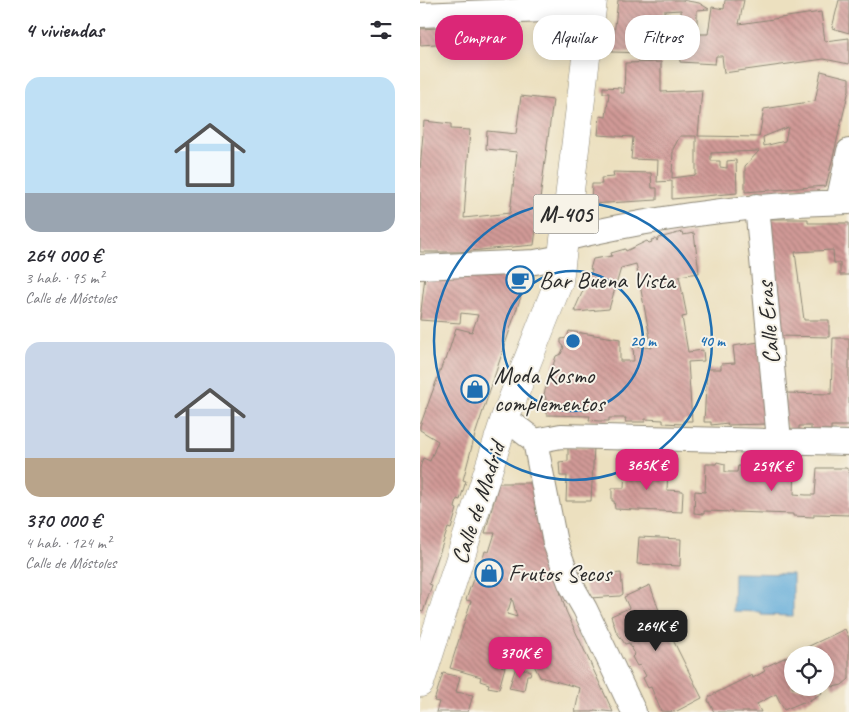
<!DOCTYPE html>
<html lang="es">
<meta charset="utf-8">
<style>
body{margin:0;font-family:Caveat,sans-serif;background:#f7f7f7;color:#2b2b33;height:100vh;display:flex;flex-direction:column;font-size:19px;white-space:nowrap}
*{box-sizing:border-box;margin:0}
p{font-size:16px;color:#7c7c81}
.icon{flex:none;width:28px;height:28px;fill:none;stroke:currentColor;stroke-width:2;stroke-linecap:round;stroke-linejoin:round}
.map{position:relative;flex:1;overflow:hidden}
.side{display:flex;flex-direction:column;background:#fff;width:420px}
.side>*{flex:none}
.banner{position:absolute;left:15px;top:15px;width:339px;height:45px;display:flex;gap:10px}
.fabs{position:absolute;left:364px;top:646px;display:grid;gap:10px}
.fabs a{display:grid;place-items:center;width:50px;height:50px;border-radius:50%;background:#fff;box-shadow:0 2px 12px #0003;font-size:25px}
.price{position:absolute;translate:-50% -42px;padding:0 11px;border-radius:10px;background:#db2777;color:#fff;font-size:16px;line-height:32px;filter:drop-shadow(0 1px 2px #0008)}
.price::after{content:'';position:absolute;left:50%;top:30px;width:15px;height:11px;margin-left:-8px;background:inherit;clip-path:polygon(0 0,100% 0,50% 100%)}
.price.selected{background:#222;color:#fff}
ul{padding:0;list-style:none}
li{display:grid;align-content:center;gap:10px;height:265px;padding:0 25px}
li span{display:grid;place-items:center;height:155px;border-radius:15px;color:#555}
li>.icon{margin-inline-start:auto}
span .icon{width:90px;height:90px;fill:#fffc;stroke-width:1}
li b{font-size:21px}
h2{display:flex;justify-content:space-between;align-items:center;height:60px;padding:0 25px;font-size:21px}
.pill{padding:0 18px;border-radius:20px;background:#fff;box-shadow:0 2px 12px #0003;font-size:18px;line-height:45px}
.pill.selected{background:#db2777;color:#fff}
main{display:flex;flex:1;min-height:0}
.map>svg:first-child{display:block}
.water{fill:#61abd9;stroke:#466b82}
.building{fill:url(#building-back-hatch);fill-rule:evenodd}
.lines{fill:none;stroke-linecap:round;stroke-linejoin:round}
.minor-casing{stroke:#8c8675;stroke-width:26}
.primary-casing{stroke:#8c8675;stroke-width:29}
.minor{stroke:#fff;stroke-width:24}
.primary{stroke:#fff;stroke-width:28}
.ring{fill:none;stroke:#1f6fb2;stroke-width:2.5}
.labels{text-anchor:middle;stroke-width:4;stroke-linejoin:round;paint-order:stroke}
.shield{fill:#f7f3e8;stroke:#686764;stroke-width:1}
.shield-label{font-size:22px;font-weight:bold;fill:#2b2b2b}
.poi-label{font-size:24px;fill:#2b2b2b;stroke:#f7f3e8;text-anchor:start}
.street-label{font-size:24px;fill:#2b2b2b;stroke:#f7f3e8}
.centre{fill:#1f6fb2;stroke:#f7f3e8;stroke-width:2.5}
.ring-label{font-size:15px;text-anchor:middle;font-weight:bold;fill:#1f6fb2;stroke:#f7f3e8;stroke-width:4;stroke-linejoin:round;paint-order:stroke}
</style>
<main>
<section class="side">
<h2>4 viviendas<svg class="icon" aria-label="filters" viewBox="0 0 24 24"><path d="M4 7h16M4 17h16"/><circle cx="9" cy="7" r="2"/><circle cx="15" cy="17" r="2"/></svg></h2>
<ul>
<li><span style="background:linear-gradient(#bfe0f5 75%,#9aa5b1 0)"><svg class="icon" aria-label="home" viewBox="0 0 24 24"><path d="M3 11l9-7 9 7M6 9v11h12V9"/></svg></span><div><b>264 000 €</b><p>3 hab. · 95 m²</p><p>Calle de Móstoles</p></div></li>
<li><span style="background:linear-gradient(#c9d6e8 75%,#b9a48a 0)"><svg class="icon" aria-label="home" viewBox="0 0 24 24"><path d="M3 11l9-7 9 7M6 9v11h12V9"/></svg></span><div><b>370 000 €</b><p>4 hab. · 124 m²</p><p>Calle de Móstoles</p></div></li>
</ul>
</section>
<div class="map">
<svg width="429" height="712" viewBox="0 0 429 712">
<defs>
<pattern id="building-back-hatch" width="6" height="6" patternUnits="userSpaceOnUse" patternTransform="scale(1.25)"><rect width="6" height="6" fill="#d19a97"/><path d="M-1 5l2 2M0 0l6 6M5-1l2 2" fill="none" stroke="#aa7e7b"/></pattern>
</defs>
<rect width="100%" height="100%" fill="#f7f3e8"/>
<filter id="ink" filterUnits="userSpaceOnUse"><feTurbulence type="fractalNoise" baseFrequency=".02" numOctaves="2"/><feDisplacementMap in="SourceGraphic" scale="10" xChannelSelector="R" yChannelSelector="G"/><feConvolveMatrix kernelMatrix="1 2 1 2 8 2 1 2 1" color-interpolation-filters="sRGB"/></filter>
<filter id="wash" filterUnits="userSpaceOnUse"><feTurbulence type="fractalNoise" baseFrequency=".0096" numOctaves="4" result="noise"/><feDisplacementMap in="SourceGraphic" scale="20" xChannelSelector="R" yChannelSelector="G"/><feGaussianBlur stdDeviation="1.12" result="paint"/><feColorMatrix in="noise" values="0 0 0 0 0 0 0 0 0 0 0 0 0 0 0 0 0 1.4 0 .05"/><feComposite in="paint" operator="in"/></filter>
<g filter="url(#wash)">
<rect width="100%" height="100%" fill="#ece0bf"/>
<path class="water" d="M314,573L373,574V616L341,615V612L313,611Z"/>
<g id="blocks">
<path class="building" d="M198,0H262L279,3L289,9L277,10V28L262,30L261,10L244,11V23H229L227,53L192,52Z
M305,0H324L319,24L401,12L405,41L429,38V64L404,59L304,73L302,56H296L295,64L260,62L259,51H265L266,34H288L292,7L304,9Z
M419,0H429V33L412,28Z
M77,25L78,40L0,45V29Z
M249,34V47L238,48L237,45L229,46L228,35Z
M241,62V92L282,90L278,136L339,137L344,109L395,101L401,71L429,78V90L406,186L325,192V166L339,151L291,153V161H300V167L307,168V161L316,160L317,193L252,199V181L237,182L238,160L211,159L213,137L178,135L180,116L186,117L189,93H183V87L201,88V93H204L205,63ZM368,127L365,141L344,146L343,137ZM260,136H276V175L252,178L253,149Z
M101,96L133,100L114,245L39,252H0V170L4,121L31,124V129L50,130L44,218L90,213L97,152L66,149L67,131L96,134Z
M193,172L231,173L232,188H237V200L171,204L172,184H182L181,178L194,177Z
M350,219H388V223H429V275H420V263H414L413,250L375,252L384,320H409V337L358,336Z
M262,232L263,235L274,233L279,273L259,276L267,316L262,317L268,352L283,350L284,361L268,362L272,421H263V424L243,423V420L225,419V422H205L206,418H189V421H179L169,420L170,416L127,415L123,408L126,399L124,394L130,375L134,376L131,372L136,356L141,354L144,347L141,343V339L147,338L149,331L200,339V361H214L213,346L232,348L216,264L201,268L189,309L156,312V310L154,311L172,270L170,269L173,259L192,256L191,253L205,249L206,251L227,241L229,243L232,242L231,240L236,239L237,241L239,238Z
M71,274L108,275L55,435L43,480L46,481L40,500L37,499L35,508L37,509L31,529L28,528L9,584L12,585L3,612L0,611V468L3,458L10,461L18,441L0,430V426L24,360H26L36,328L52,332L58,315L41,313L40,323L0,320L5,276Z
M413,338H429V426H411V430H391V426H379V431L371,430L364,421L366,393L411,394Z
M339,342L346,424L307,425L308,423L291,425V422H284L287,369H301V364L315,363L313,346Z
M148,447H174L171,501H146L147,476H140L139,462L148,461Z
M297,462L305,464V472H317L318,466L331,467H342V473L355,474L356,466L359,464L375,467L374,494L386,495H395L397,468H426L429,470V515L394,514V517L373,516V514L284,511V514L274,513L275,491L285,492L286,464H296Z
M217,466L248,469L247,490L263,491L262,512L195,509L194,501H192V488H204L205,467Z
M79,483H114L121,528L146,611L193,712L174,710L173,712H155L160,688L120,677L100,638V642L87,640L81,666L85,667L79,689L68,687L69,684L60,681L61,677L30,668L51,601L46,600L54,576L58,577L65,551L69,552L75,533H65ZM92,598L97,617L87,614Z
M219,537L261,539L260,566L217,564Z
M201,573L203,594L200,596L170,598L161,577Z
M230,585L241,616L282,698L255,712L241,711L231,687L228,688L223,678L226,676L220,665L217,666L212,657L215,654L209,643L205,644L196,631L191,616L209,608L204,597Z
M425,629L429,638V679L422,685L413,687L405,670V655H372V688H400L402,693L385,703L383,702L364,710L356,694L337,704L341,712H294L288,700L290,696L332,675L333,678L345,671L343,668Z
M96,667L111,671L110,675H107L104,691L89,688Z
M23,673L40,677L36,692L53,695L48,712H16L19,702L14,701Z"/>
</g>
</g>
<g filter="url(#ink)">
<use href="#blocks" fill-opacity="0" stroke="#8c8675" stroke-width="1"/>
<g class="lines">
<g class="minor-casing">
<path id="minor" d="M0,15L172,8
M418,202L429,151
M337,206L359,440
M144,239C237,217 333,204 429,202
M0,267L115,262L142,257
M85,418L115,441L135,543L150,583L165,609L214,712
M115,441L141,436L429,443"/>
</g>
<g class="primary-casing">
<path id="primary" d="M0,683L85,418L139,281L173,0"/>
</g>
<use href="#minor" class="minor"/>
<use href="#primary" class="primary"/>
</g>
</g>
<g class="ring">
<circle cx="153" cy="341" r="70"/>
<circle cx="153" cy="341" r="139"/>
</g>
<defs>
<g id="cafe-ring" transform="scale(1.4375)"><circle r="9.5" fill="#f7f3e8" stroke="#1f6fb2" stroke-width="1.5"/><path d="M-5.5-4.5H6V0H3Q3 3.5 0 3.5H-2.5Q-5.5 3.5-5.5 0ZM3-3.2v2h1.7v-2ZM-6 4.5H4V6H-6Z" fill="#1f6fb2"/></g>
<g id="shop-ring" transform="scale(1.4375)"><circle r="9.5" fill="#f7f3e8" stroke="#1f6fb2" stroke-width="1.5"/><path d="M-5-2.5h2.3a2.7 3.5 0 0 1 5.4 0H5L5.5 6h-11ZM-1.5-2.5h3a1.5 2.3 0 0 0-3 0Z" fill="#1f6fb2"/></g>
</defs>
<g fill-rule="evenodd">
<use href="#cafe-ring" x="100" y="280"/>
<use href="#shop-ring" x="55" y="389"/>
<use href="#shop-ring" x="69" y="573"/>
</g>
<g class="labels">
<rect class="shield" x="113.5" y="194.5" width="65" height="39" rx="4"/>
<g class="shield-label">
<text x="146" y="222">M-405</text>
</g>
<g class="poi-label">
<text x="119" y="288">Bar Buena Vista</text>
<text x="74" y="383">Moda Kosmo<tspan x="74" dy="28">complementos</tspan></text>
<text x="88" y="581">Frutos Secos</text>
</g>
<g class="street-label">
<text transform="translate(348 323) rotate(-95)" y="8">Calle Eras</text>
<text transform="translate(58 503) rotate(-72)" y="8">Calle de Madrid</text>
</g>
</g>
<circle cx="153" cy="341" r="8" class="centre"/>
<g class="ring-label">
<text x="223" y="346">20 m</text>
<text x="292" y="346">40 m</text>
</g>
</svg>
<div class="fabs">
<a><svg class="icon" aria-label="locate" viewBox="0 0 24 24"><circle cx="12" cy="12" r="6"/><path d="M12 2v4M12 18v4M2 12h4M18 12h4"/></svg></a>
</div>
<b class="price" style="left:227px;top:491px">365K €</b>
<b class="price" style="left:352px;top:492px">259K €</b>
<b class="price selected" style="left:236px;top:652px">264K €</b>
<b class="price" style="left:100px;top:679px">370K €</b>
<div class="banner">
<a class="pill selected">Comprar</a>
<a class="pill">Alquilar</a>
<a class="pill">Filtros</a>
</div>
</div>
</main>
